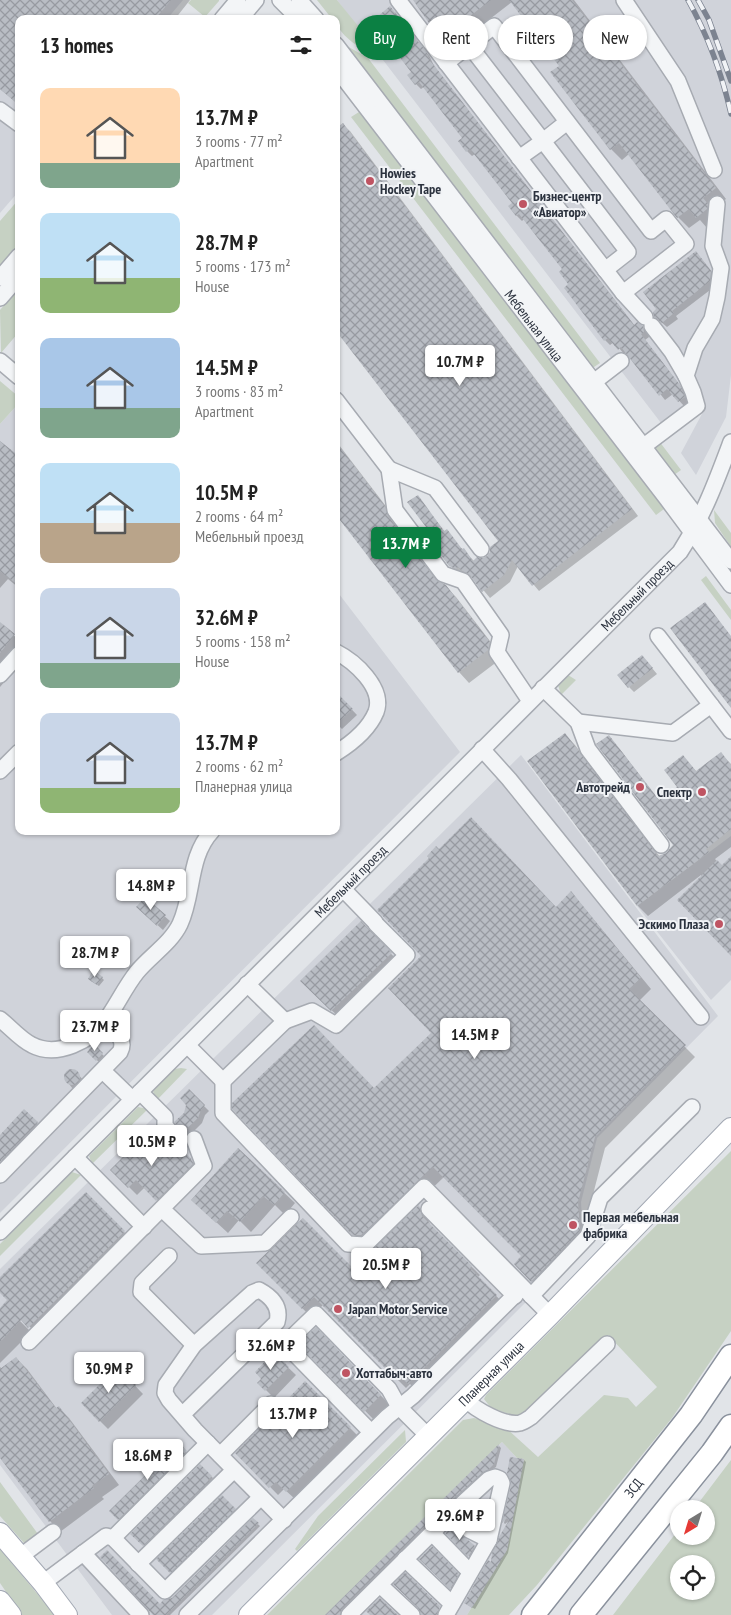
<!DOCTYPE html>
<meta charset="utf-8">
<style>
body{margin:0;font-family:"PT Sans Narrow",sans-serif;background:#f6f6f6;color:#222;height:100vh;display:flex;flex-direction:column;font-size:19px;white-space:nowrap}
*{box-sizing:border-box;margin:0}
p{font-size:16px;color:#767676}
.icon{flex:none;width:28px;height:28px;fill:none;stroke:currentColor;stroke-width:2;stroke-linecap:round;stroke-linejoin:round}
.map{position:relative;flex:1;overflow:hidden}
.details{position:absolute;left:15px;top:15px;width:325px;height:820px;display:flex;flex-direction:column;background:#fff;border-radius:10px;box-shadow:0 1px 4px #0004}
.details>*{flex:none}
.guide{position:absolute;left:355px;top:15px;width:300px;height:45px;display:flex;gap:10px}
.needle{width:32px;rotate:218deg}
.buttons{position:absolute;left:670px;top:1500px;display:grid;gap:10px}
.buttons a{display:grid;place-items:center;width:45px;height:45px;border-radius:50%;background:#fff;box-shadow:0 1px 4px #0004;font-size:25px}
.price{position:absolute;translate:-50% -42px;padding:0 11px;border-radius:5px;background:#fff;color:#222;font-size:16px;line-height:32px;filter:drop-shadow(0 1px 2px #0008)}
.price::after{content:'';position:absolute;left:50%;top:30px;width:15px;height:11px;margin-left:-8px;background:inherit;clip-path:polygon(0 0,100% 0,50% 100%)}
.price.selected{background:#0b8043;color:#fff}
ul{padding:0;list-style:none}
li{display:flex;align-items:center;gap:15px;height:125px;padding:0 25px}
li span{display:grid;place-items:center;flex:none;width:140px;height:100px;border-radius:10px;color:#555}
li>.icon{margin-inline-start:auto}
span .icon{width:60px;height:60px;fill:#fffc;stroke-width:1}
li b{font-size:21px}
h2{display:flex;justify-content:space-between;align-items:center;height:60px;padding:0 25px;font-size:21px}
.pill{padding:0 18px;border-radius:22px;background:#fff;box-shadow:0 1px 4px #0004;font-size:18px;line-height:45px}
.pill.selected{background:#0b8043;color:#fff}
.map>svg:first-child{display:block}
.built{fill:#d0d3da}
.green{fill:#c6d1c3;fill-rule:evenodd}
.shadow{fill:#0003}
.building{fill:url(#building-cross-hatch)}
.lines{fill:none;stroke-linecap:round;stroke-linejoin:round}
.minor-casing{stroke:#a7abb2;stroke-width:18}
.major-casing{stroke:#a2a8b3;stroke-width:22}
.highway-casing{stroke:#8a919d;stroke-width:25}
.minor{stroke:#f3f5f7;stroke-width:15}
.major{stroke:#fff;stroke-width:20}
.highway{stroke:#fff;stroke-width:22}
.rail-casing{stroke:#7c8390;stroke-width:5.5}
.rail{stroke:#f1f3f6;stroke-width:4;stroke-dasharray:11;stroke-linecap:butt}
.poi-dot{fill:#bf5462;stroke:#f1f3f6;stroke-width:2}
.labels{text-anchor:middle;stroke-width:4;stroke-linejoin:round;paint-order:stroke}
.poi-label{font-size:14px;font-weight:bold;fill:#2b323e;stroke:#f1f3f6;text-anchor:start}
.street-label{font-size:14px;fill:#2b323e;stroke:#f1f3f6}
</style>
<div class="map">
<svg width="731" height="1615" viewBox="0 0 731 1615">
<defs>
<pattern id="building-cross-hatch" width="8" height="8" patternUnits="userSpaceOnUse" patternTransform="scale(1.25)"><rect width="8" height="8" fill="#b9bdc4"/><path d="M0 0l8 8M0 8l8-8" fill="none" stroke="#979aa1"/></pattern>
</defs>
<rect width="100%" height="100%" fill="#e1e4e8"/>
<path class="built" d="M0,0H183L167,19H19V191L0,213Z
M337,0H731V375L726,417L696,475L681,453L703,412L671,436Z
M19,403V831H336V590L460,752L0,1213V424Z
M521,755L718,1016L597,1138L581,1202L583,1236L526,1302L212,1615H112L0,1465V1269Z
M731,836V980L711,1000L637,906Z
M502,1442L517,1458L524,1459L507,1550L467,1615H325Z"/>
<path class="green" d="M191,0H219V1L205,17L188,3Z
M317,0H337L367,37L356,45C348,39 336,29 336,19H332Z
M347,46L368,58L600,363L594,367H591Z
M359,112L664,509L656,515L351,117Z
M19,199V245L0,266V221Z
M19,288V332L1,353L0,310Z
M0,381L19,397V403L0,424Z
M656,437L681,470L674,475L652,446Z
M714,510L731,533V547L715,523Z
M706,576L731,610V620L701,580Z
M568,675L576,680L561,695L558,685Z
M181,1068L187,1069L156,1101L153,1091L174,1069Z
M138,1107L148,1109L92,1164L89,1156Z
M731,1151V1331L672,1418L537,1585L509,1615H467L507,1550L524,1459L517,1458L502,1442L325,1615H267L463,1420L474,1418L506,1428L538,1457L604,1395L628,1398L636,1407L657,1387L608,1335C593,1344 585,1355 574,1367C560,1384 536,1407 518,1417L491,1408L484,1399L486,1395Z
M72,1172L81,1175L0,1256V1244Z
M405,1430L406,1442L297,1551L295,1549L318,1516Z
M731,1460V1615H613L679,1529V1536H706V1509H694ZM679,1564H706V1591H679Z
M0,1482L38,1534L24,1543L0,1516Z
M0,1549L55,1615H22L0,1583Z"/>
<path class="shadow" d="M0,0H190L175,19H19V105L0,89Z
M414,0H574L726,199L713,209L707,228L700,220L689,228L678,217L629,154L622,160L611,149L552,72L561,66L512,2L451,49L441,38Z
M395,12L430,57L434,66L485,132L635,326L642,327L648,333L649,337L645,340L685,392L689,402L684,406L673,394L665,400L627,352L624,354L614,342L610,345L605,340L570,285L564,269L525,218L522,221L517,216L510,206L513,204L475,154L472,156L467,151L463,138L424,87L421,89L416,84L413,72L390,42L384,47L365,28Z
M336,120L341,126L343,125L350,131L638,516L539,591L518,566L510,582L490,598L475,580L465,573L463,574L457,572L450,565L428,528L417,496L445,532L474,561L488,557L499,541L336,329Z
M701,258L716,277L714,287L676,316L678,319L667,327L661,322Z
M336,441L395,518L398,528L439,583L445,586L456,597L500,654L498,661L469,683L459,672L336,513Z
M0,442L19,458V588L8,579L0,588Z
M0,623L19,640V665L0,687Z
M647,662L657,674L634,692L629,687Z
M336,693L357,715L342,729L336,723Z
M565,734L575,745L660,857L667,854L675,845L618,747L660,801L679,787L683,757L697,772L721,754L731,764V847L715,859L722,867L731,858V954L701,875L648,916L638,906L529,762Z
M571,893L581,904L651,989L639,1001L695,1057L605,1148L588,1214L590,1242L543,1292L515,1264L522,1256L444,1177L372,1246L364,1245L353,1234L375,1090Z
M145,899L170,921L163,930L143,912Z
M361,923L401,964L343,1021L301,981Z
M102,978L104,980L99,986L91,981Z
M94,1046L104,1056L99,1062L88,1052Z
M71,1071L76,1072L85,1082L73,1089L65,1079L66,1073Z
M189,1091L209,1111L205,1115L202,1123L189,1136L176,1122L185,1114Z
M37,1123L45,1130L10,1167L0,1159V1137Z
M238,1149L295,1203L285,1215L275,1205L251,1232L239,1220L228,1233L203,1210Z
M183,1152L199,1168L165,1208L145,1187L137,1195L112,1170Z
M86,1194L135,1243L40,1337L18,1315L16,1317L31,1332L0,1363V1309L9,1300L0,1291V1279Z
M419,1207L427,1215L430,1225L480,1275L478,1277L504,1304L417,1391L410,1384L406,1388L323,1305L311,1317L258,1263L353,1269Z
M316,1329L391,1406L376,1422L300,1344Z
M274,1354L296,1375L274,1398L259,1383L263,1379Z
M16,1358L27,1369L57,1409L59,1408L69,1418L119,1485L102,1497L104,1499L60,1532L50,1521L0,1456V1367L2,1369Z
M118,1368L143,1394L108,1429L82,1403Z
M305,1383L358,1436L295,1499L284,1489L278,1495L237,1453Z
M179,1444L188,1454L121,1521L111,1511Z
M499,1446L501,1448L496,1467L485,1474L342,1615H327Z
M524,1460L526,1462L508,1553L475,1609L468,1605L491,1565L510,1520L505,1524L504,1523L512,1485Z
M200,1466L213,1478L209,1483L210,1484L146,1547L132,1534Z
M222,1496L237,1512L173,1574L158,1559Z
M482,1508L485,1510L481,1525L472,1518Z
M253,1520L260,1526L170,1615H155L160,1605L172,1599Z
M452,1528L476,1549L471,1558L447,1533Z
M432,1548L460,1577L453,1590L420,1559Z"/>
<path class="building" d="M0,0H171L155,19H19V105L0,89Z
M413,0H491L440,39Z
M509,0H572L716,188L703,198L708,204L707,209L696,218L689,209L677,218L619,143L610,150L550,72L559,66Z
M390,6L425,50L430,60L480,125L634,325L637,322L643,326L644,332L641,334L680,385L685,397L678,402L667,389L659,396L621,347L618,350L608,338L604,341L564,288L568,284L559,272L562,269L519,214L516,216L508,206L512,203L470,149L466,152L458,141L462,138L419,82L415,85L407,75L411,72L385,38L378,43L364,28Z
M343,123L632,509L532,586L512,560L504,575L482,592L470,575L461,570L458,567L456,569L449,566L422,530L426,527L407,502L418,495L444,531L447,529L462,549L464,548L473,561L477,557L483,558L487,556L490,552V547L498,541L336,331V128Z
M696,251L711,271L710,281L672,311L674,313L662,323L654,317L653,312L656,309L643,292Z
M0,441L19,456V586L0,571Z
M336,442L385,506L388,516L436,580L446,585L490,642L488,650L458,673L336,515Z
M705,602L731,636V708L670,628Z
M0,622L15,634L0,653Z
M642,655L653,668L628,688L617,675Z
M336,692L353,709L336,724Z
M565,733L658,856L666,853L673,845L596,744L609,735L659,800L677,787L664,770L683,755L696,771L721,752L731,765V829L706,849L709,852L637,906L527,761Z
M471,817L556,907L571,891L641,978L629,989L686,1045L595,1137L578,1202L580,1231L531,1282L514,1264L521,1256L433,1167L361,1235H352L232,1109V1103L314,1025L374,1088L431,1033L388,988L421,956L377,910L429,858L427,856L436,846L439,849Z
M731,856V956L677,900L717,860L722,865Z
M145,897L166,915L157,926L136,907Z
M361,921L392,953L331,1011L300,981Z
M93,970L103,977L97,985L88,979Z
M94,1044L103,1053L96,1061L87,1052Z
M64 1077a8 8 0 1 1 16 0a8 8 0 1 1-16 0Z
M189,1089L205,1105L201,1110L198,1118L183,1132L174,1122L184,1113L186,1105L180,1098Z
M24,1109L38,1122L0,1162V1135Z
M147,1133L168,1154L174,1149L178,1151H183L191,1158L193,1164L156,1201L136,1180L128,1188L110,1170Z
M238,1148L285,1192L274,1205L263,1196L240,1222L227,1211L216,1223L191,1200Z
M86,1192L125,1231L28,1328L21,1320L0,1342V1308L7,1300L0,1293V1277Z
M419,1205L422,1216L472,1266L470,1268L497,1295L408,1384L401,1377L397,1380L314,1297L302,1309L256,1263L303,1218L353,1268Z
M316,1327L381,1395L364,1412L298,1344Z
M274,1352L289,1367L265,1391L257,1383L261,1379L255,1372Z
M16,1357L56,1408L59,1406L109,1474L92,1486L94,1488L49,1522L0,1458V1369Z
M118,1366L136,1385L99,1422L81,1403Z
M305,1381L351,1427L286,1492L276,1482L269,1488L235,1453Z
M179,1442L187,1451L118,1520L109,1511Z
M499,1444L494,1464L489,1469L483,1472L445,1506L342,1608L340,1615H325Z
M510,1457L524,1459L507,1550L472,1608L464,1603L488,1560L491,1562L492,1553L499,1537L509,1520L507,1518L502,1523L511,1485L510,1479L507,1473Z
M200,1464L212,1476L208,1480L209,1481L143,1546L130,1534Z
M222,1495L236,1509L170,1573L156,1559Z
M475,1505L483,1507L479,1524L468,1516L469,1510Z
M253,1518L259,1523L166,1615H153L100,1557L107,1550L160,1604L163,1600L172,1598Z
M452,1526L475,1546L468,1557L445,1533Z
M432,1546L459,1574L450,1589L419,1559Z
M405,1572L440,1606L437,1615H421L418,1608L393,1584Z
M380,1598L398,1615H370L366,1611Z"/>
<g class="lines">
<g class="minor-casing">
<g id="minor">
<path d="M280,0L299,19"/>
<path d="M299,0L316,19"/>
<path d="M398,0L623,293L645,317"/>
<path d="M624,0L678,81L714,170"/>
<path d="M222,19L238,0"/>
<path d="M240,19L256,0"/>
<path d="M336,45L731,561"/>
<path d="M469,45L543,141L567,122"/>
<path d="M446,63L494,26L651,231L666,219L686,244L623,293"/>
<path id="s1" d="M336,68L667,499L731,585"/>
<path d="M0,110L19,124"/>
<path d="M519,158L543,141L628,252L605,270"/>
<path d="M0,278L19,256"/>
<path d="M0,298L19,276"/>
<path d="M652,326L672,352L686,376"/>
<path d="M0,361L19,377"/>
<path d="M586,388L621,361"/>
<path d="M336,400L389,469L395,510L443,574L463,581L501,635L497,652L530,701"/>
<path d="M636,452L697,406L693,392L686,376L695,348L712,319L717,297L721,268L713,246L717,204"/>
<path d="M389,469L435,488L481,549"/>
<path d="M658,636L731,731"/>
<path d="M336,652C354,661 385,688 376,712C369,729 352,743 336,753"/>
<path d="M0,675L19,654"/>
<path d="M543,688L578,722L588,749L661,845"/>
<path d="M578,722L673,733L711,705"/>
<path d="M482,749L509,779L701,1017"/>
<path d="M0,771L19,752"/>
<path d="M343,889L375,922"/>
<path d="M0,1019C10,1027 21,1040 32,1045C57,1058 91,1041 106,1020C117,1005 125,987 137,972C150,956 171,943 180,924C194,894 188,857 212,831"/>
<path d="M285,1021L312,1011L336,1025L407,955L376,924"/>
<path d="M187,1045L223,1081L285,1021L247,984"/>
<path d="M103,1071L132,1099"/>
<path d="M223,1081V1113L348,1244L365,1245L424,1187L550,1315"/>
<path d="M140,1092L165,1117V1126L180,1142"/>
<path d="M75,1157L144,1227"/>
<path d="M0,1175L120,1052C127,1039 114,1031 105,1022"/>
<path d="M162,1209L201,1246L265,1243L291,1217"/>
<path d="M429,1209L515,1296"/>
<path id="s2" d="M0,1232L680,552C704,515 716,482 731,442"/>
<path d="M169,1256L142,1283L141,1292L194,1345"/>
<path d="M531,1296L588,1236L600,1198L692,1107"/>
<path d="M29,1342L204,1166L194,1139"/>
<path d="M465,1399C476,1410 504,1426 520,1423C524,1422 528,1419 531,1417L607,1344"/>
<path d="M182,1415L277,1322C281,1307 272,1297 259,1290L252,1293L194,1345L166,1385L165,1393L169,1400L195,1430L284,1520"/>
<path d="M371,1432L285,1344L316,1314L389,1389L399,1407L428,1436"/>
<path d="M220,1455L271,1404"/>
<path d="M452,1513L469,1530L489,1540"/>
<path d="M432,1533L470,1572"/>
<path d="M113,1538L208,1443"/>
<path d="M83,1553L141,1615"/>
<path d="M21,1556L53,1532"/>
<path d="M405,1559L452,1604"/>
<path d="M138,1564L234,1470"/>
<path d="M43,1583L106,1536L113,1538L165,1591L261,1497"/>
<path d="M380,1585L412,1615"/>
<path d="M187,1615L387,1417L413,1396L522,1288"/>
<path d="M349,1615L452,1513L489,1479L495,1477L500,1479L502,1483L489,1540L446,1615"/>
</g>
</g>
<g class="major-casing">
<g id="major">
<path d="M0,1533L43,1583L67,1615"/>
<path d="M0,1601L11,1615"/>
<path id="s3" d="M249,1615L550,1315L731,1128"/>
</g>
</g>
<g class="highway-casing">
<g id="highway">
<path id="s4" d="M533,1615L691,1415L731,1356"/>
<path d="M581,1615L712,1453L731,1426"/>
</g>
</g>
<use href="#minor" class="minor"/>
<use href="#major" class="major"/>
<use href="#highway" class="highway"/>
<g class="rail-casing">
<path id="rail" d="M688,0C708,36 722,74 731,114
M698,0L709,20L731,81"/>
</g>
<use href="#rail" class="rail"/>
</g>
<g class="poi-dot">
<circle cx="370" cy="181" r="5"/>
<circle cx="523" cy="204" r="5"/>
<circle cx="640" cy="787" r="5"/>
<circle cx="702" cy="792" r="5"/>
<circle cx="719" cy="924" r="5"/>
<circle cx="573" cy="1225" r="5"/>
<circle cx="338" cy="1309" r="5"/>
<circle cx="346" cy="1373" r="5"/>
</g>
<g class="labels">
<g class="poi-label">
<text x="380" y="178">Howies<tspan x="380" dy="16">Hockey Tape</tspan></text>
<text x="533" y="201">Бизнес-центр<tspan x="533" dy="16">«Авиатор»</tspan></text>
<text x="630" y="792" text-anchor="end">Автотрейд</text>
<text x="692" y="797" text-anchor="end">Спектр</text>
<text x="709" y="929" text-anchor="end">Эскимо Плаза</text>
<text x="583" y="1222">Первая мебельная<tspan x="583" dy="16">фабрика</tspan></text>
<text x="348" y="1314">Japan Motor Service</text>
<text x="356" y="1378">Хоттабыч-авто</text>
</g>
<g class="street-label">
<text dy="5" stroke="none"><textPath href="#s1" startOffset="325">Мебельная улица</textPath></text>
<text dy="5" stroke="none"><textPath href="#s2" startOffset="901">Мебельный проезд</textPath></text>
<text dy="5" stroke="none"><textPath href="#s2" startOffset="496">Мебельный проезд</textPath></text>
<text dy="5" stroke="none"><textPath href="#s3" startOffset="342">Планерная улица</textPath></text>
<text dy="5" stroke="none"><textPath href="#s4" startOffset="162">ЗСД</textPath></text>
</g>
</g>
</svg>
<div class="buttons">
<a><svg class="needle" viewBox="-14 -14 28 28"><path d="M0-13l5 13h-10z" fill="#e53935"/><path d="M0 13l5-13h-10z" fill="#767676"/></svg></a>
<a><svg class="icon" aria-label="locate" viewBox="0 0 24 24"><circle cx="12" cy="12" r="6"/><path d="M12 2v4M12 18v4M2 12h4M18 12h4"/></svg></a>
</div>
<b class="price" style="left:460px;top:387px">10.7M ₽</b>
<b class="price selected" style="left:406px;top:569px">13.7M ₽</b>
<b class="price" style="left:151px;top:911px">14.8M ₽</b>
<b class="price" style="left:95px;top:978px">28.7M ₽</b>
<b class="price" style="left:95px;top:1052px">23.7M ₽</b>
<b class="price" style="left:475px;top:1060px">14.5M ₽</b>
<b class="price" style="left:152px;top:1167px">10.5M ₽</b>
<b class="price" style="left:386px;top:1290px">20.5M ₽</b>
<b class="price" style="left:271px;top:1371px">32.6M ₽</b>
<b class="price" style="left:109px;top:1394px">30.9M ₽</b>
<b class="price" style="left:293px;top:1439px">13.7M ₽</b>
<b class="price" style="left:148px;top:1481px">18.6M ₽</b>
<b class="price" style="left:460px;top:1541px">29.6M ₽</b>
<div class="guide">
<a class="pill selected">Buy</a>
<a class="pill">Rent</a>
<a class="pill">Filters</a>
<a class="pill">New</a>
</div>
<section class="details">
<h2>13 homes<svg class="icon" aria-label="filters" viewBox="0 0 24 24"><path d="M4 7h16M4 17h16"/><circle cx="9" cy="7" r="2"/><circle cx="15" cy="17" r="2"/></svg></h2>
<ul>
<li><span style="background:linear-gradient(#ffd9b3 75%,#7fa58c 0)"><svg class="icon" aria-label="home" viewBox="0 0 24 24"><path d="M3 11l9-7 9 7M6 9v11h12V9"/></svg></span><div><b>13.7M ₽</b><p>3 rooms · 77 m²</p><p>Apartment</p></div></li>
<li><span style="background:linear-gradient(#bfe0f5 65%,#8fb573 0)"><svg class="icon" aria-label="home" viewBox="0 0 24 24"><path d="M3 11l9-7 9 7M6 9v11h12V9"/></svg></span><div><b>28.7M ₽</b><p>5 rooms · 173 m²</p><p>House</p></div></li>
<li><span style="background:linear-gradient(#a9c7e8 70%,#7fa58c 0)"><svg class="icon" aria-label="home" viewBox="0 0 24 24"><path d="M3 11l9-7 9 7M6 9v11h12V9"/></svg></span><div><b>14.5M ₽</b><p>3 rooms · 83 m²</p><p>Apartment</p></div></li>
<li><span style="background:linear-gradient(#bfe0f5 60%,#b9a48a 0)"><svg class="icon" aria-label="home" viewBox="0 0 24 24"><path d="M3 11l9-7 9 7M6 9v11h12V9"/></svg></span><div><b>10.5M ₽</b><p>2 rooms · 64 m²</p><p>Мебельный проезд</p></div></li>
<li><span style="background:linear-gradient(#c9d6e8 75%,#7fa58c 0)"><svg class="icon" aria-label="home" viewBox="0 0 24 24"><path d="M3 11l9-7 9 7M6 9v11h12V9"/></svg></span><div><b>32.6M ₽</b><p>5 rooms · 158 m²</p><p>House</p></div></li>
<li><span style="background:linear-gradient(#c9d6e8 75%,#8fb573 0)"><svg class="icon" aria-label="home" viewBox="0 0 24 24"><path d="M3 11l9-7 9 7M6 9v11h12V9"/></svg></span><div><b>13.7M ₽</b><p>2 rooms · 62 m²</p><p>Планерная улица</p></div></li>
</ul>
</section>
</div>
